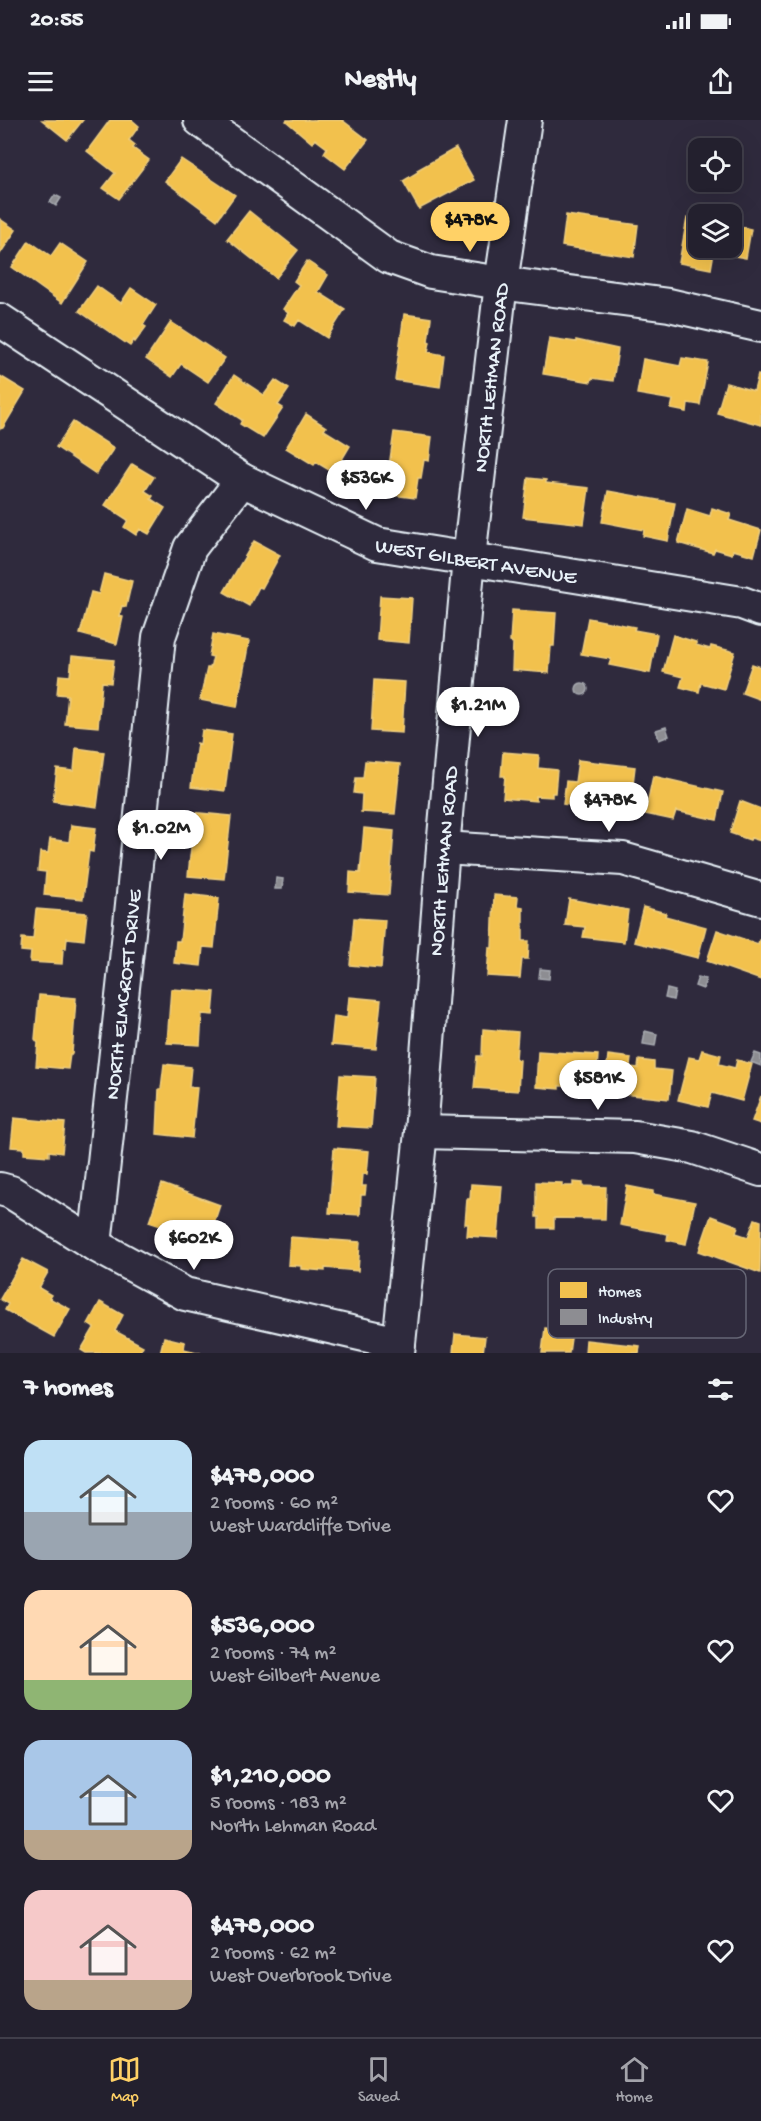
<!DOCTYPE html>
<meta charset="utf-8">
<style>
body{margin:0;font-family:"Gochi Hand",sans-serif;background:#2b2836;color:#f1f3f6;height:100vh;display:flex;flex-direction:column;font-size:22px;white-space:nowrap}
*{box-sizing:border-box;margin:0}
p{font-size:20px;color:#a3a3aa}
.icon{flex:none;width:33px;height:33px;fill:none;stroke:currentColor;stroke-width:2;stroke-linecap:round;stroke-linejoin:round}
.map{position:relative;height:1233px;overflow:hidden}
.drawer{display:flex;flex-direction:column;background:#23202e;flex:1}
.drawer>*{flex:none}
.controls{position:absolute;left:688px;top:18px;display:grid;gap:12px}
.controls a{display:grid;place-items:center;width:54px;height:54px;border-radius:12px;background:#23202e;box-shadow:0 6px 24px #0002,0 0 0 2px #403e4a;font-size:30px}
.price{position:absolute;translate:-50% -51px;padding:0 14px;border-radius:21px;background:#fff;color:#222;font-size:20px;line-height:39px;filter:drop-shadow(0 2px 3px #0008)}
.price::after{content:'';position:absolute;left:50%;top:36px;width:18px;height:14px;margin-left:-9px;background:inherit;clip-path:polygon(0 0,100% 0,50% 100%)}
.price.active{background:#ffd166;color:#111}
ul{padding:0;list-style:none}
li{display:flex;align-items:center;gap:18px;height:150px;padding:0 24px}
li span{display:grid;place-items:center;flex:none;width:168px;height:120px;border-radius:18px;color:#555}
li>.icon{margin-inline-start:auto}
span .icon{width:72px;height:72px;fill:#fffc;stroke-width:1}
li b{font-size:26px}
h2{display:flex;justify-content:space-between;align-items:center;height:72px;padding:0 24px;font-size:26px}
.status{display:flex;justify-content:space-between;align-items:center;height:42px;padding:0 30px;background:#23202e;direction:ltr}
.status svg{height:16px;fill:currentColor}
header{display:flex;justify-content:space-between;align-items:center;height:78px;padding:0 24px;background:#23202e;font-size:27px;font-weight:800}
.dock{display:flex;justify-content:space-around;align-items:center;height:84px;border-top:2px solid #403e4a;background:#23202e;font-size:16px;color:#a3a3aa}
.dock a{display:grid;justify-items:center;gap:3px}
.dock .active{color:#ffd166}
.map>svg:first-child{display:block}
.homes{fill:#f2c14e;stroke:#efcf81;stroke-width:1.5}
.industry{fill:#8d8d92;stroke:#a8abb1;stroke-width:1.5}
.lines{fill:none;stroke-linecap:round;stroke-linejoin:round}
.minor-casing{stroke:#e8f1f8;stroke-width:36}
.minor{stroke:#2f2a3d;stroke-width:32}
.labels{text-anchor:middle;stroke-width:6;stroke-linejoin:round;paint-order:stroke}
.street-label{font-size:21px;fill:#e8f1f8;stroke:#2f2a3d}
.key{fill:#2f2a3d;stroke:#666675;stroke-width:1.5}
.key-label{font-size:16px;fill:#e8f1f8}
</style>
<div class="status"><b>20:55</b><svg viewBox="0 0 49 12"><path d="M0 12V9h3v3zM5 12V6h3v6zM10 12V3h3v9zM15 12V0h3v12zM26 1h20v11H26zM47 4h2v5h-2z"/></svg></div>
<header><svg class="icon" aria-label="menu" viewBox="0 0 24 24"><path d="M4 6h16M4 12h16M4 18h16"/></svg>Nestly<svg class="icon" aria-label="share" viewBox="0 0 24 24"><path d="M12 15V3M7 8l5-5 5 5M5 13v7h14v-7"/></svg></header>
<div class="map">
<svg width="761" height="1233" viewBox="0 0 761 1233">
<rect width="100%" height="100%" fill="#2f2a3d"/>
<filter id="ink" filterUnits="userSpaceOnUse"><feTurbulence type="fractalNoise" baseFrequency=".0167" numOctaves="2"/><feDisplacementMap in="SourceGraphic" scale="12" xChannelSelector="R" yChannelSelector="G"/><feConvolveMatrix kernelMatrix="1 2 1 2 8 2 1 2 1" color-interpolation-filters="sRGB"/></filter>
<g filter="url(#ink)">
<path class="homes" d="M42,0H83L67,20Z
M110,0H132L139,6L129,20L135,25L133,28L149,40L119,79L103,68L115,53L87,31Z
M287,0H342L368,20L345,49L324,33L327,28L315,19L312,23L286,1Z
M456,28L474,60L419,89L403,61L418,52L417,50Z
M181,39L235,75L217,100L165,61Z
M249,91L298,130L276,158L227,119Z
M566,95L638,105L634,137L562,126Z
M687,98L699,100V128H732V105L751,109L746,138L714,132L711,149L679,143Z
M0,99L16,110L0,134Z
M29,121L51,136L60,123L88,142L62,183L12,147Z
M307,141L328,155L318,172L345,189L327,218L299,200L295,206L284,200L288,193L283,189L299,165L294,161Z
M97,166L121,183L131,168L156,185L143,205L146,207L135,222L134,220L130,226L79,191Z
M404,194L431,198L428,221L430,222L428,232L444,235L440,267L395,260Z
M171,202L225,238L208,262L181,244L172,257L146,239Z
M549,218L576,222V220L618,229L613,261L592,258L591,262L543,254Z
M682,238L708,242L700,285L688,283L687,292L671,289L673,280L637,274L643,239L680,246Z
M234,255L264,275L275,260L289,269L278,285L283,288L263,318L240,304L242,300L216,283Z
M758,255L761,256V305L717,293L726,263L754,271Z
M0,256L25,271L3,308L0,309Z
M306,294L326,307L324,310L350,326L334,353L316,342L314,345L286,328Z
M73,302L114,328L96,354L56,327Z
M394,312L432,317L429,341L424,340L421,358H418L415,378L385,374Z
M132,344L154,357L145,371L153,376L151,379L165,388L149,414L140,409L136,415L124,407L128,400L105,385Z
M528,358L546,360V363L589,368L584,404L523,397Z
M608,371L675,383L668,421L643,416L644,410L602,402Z
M712,388L731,394L729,400L761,410L754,436L733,430L732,434L715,429L713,433L678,423L687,389L710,396Z
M254,421L280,435L262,468L259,467L249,486L224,472Z
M104,454L132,461L126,487L122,486L119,496L123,497L117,524L80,514L91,472L99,474Z
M380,476L412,478L409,523L377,520Z
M512,490L556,493L554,526H551L549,553L512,550L513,523L510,522Z
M588,498L635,507L634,510L657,514L650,553L609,545L611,539L581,534Z
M213,514L249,521L237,587L200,580L207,548H210L213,537L209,536Z
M673,515L696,522V525L710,529L711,526L735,532L724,569L701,563L699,572L680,567L683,557L663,552Z
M72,536L114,540L111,563L102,562L98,607L65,604L68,575L57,574L59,555L70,556Z
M752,544L761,547V580L742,573Z
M374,560L405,562L402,613L371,611Z
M202,610L232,614L225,671L191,667L197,623L200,624Z
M76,628L104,632L97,687L53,681L57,649L74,651Z
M503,632L539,635L538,648L557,650L555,673H552V677L536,676V681L503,678L505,656H501Z
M578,640L635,647L631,680L590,677L589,688L563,684L566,661L575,662Z
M365,641L400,644L395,694L361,692L362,674L354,673L356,658H363Z
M653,656L723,672L717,700L676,691L673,700L645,694Z
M740,681L761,689V721L751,718L750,720L730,713Z
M189,692L231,696L224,759L188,756L192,718H187Z
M71,705L96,708L93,732L89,731L83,779L44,775L46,752L38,751L40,732L48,733L50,719L69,722Z
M364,708L394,711L389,775L349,772L350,752L360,753Z
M185,774L219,778L214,828L203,827L201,846L174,843L176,821H180Z
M494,775L518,777L517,786L523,787V821H529L528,839H522L520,858L487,856L489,828H492Z
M569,779L628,790L624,822L583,817L585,807L565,805Z
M643,787L666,793L665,796L706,807L698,838L634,822Z
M36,789L87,793L84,820L67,818L66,828H63L62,844L30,842L31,832L21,831L22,818L33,819Z
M354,798L385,800L381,848L350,845Z
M717,810L758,824L759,820L761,821V860L707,841Z
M171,869L215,872L213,895L202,894L200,925L167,923Z
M39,875L76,878L72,934H70L68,949L36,946L38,923L35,919Z
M349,877L381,880L376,929L331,925L334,896L347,898Z
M483,909L518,912L516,939L520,940L518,971L474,968L477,936H482Z
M702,930L721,935L719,944L735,948L737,940L752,944L742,981L712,973L708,987L678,980L689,937L699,939Z
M538,931L598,935L596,966H559V969L536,967Z
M608,935L631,938L630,947L638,948L639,940L654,942V949L672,951L669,979L604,972Z
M164,944L191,947L189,967L197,968L192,1018L157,1014L159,969H161Z
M340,955L375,957L371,1008L336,1006Z
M761,976V1004L752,1001Z
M14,998L65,1003L62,1033L49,1031V1036L24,1034V1028L11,1027Z
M334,1028L369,1031L367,1054H363L362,1066H366L365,1075H361L360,1095L329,1093Z
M536,1062L562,1063V1066H573V1062L583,1063V1066L606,1067L605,1099L554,1098V1108H539V1097H536Z
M162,1064L220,1085L206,1127L178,1117L179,1112L149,1102Z
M471,1064L502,1066L498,1118L467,1116L468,1104H465L467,1079H470Z
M627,1066L653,1071V1074L695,1082L686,1124L667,1120L668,1114L620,1105Z
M711,1096L738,1106L736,1113L748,1117L755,1099L761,1101L760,1153L699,1131Z
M290,1117L360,1122L358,1151L325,1148V1151L301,1149V1146L288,1145Z
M23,1139L48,1152L39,1168L51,1175L49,1178L70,1189L54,1217L5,1190L8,1184L0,1179Z
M100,1182L123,1195L115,1211L143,1226L139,1233H86L81,1230L94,1208L88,1204Z
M545,1208L572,1211L569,1233H542Z
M455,1214L485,1217L483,1233H453Z
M164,1217L185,1222L184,1229L201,1233H160Z
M586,1220L640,1226L639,1233H585Z"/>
<path class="industry" d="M55,75L61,78L56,86L50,82Z
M576 569a6 6 0 1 1 12 0a6 6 0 1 1-12 0Z
M666,607L669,616L659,620L656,610Z
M276,758L283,759L282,769H275Z
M540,849L550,850L549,859L539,858Z
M698,857L706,859L703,869L695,866Z
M667,869L675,871L673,880L665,878Z
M645,911L657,914L655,926L643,924Z
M755,933L761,935V946L751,942Z"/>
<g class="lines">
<g class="minor-casing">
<g id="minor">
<path d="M200,0L389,137L431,152L501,163L669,185L761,206"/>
<path id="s1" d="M0,200L242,360L377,424L742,483L761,490"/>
<path d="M443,728L623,739L761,779"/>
<path d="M421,1012L635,1017L692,1027L761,1050"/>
<path d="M0,1069L11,1072L95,1125L185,1174L399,1223"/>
<path id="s2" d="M95,1125L131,794L159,517L190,428L242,360"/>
<path id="s3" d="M398,1233L421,1012L443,728L469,438L501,163L525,0"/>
</g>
</g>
<use href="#minor" class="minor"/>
</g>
</g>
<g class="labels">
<g class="street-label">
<text dy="7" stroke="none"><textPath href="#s3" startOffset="980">NORTH LEHMAN ROAD</textPath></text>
<text dy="7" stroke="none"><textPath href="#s1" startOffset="540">WEST GILBERT AVENUE</textPath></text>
<text dy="7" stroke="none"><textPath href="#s3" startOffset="494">NORTH LEHMAN ROAD</textPath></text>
<text dy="7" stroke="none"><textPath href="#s2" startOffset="252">NORTH ELMCROFT DRIVE</textPath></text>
</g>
</g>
<rect x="548" y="1149" width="198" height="69" rx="9" class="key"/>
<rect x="560" y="1162" width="27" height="16" fill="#f2c14e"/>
<rect x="560" y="1189" width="27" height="16" fill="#8d8d92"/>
<g class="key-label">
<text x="598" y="1176">Homes</text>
<text x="598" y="1203">Industry</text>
</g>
</svg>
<div class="controls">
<a><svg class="icon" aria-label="locate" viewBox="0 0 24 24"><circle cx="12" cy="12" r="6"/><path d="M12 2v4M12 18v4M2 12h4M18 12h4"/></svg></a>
<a><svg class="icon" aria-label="layers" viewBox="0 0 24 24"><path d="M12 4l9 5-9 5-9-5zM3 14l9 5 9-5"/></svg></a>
</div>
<b class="price active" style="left:470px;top:133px">$478K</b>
<b class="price" style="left:366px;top:391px">$536K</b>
<b class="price" style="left:478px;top:618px">$1.21M</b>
<b class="price" style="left:609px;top:713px">$478K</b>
<b class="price" style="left:161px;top:741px">$1.02M</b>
<b class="price" style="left:598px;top:991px">$581K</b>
<b class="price" style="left:194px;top:1151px">$602K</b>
</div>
<section class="drawer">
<h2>7 homes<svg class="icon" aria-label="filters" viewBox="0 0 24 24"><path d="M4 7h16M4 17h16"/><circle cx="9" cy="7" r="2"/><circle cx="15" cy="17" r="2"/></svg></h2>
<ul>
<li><span style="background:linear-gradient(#bfe0f5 60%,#9aa5b1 0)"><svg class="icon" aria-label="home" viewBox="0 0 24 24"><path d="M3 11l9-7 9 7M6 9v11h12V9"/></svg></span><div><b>$478,000</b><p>2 rooms · 60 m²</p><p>West Wardcliffe Drive</p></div><svg class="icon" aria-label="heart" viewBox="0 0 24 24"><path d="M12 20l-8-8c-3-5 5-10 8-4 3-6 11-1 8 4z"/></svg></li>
<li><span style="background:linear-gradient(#ffd9b3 75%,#8fb573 0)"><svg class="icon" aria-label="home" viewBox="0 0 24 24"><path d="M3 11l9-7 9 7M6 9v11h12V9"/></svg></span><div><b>$536,000</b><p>2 rooms · 74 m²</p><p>West Gilbert Avenue</p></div><svg class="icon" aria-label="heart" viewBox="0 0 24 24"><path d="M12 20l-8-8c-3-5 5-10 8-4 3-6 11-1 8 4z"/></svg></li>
<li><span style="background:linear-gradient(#a9c7e8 75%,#b9a48a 0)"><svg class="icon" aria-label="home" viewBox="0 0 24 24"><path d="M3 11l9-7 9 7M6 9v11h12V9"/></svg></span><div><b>$1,210,000</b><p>5 rooms · 183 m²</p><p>North Lehman Road</p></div><svg class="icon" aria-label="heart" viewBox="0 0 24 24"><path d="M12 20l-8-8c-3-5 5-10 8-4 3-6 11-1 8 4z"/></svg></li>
<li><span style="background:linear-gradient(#f6c9c9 75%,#b9a48a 0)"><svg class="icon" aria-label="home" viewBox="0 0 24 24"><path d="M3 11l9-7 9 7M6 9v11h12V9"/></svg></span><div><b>$478,000</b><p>2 rooms · 62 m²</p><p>West Overbrook Drive</p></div><svg class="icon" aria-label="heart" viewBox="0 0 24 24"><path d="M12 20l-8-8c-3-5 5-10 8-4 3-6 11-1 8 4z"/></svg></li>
</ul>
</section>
<nav class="dock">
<a class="active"><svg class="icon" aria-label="map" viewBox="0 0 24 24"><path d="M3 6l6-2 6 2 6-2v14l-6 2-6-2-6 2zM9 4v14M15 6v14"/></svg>Map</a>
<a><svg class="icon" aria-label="saved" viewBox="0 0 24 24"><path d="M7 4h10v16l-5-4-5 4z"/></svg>Saved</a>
<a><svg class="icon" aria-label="home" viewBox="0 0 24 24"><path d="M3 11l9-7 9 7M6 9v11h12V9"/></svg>Home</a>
</nav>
